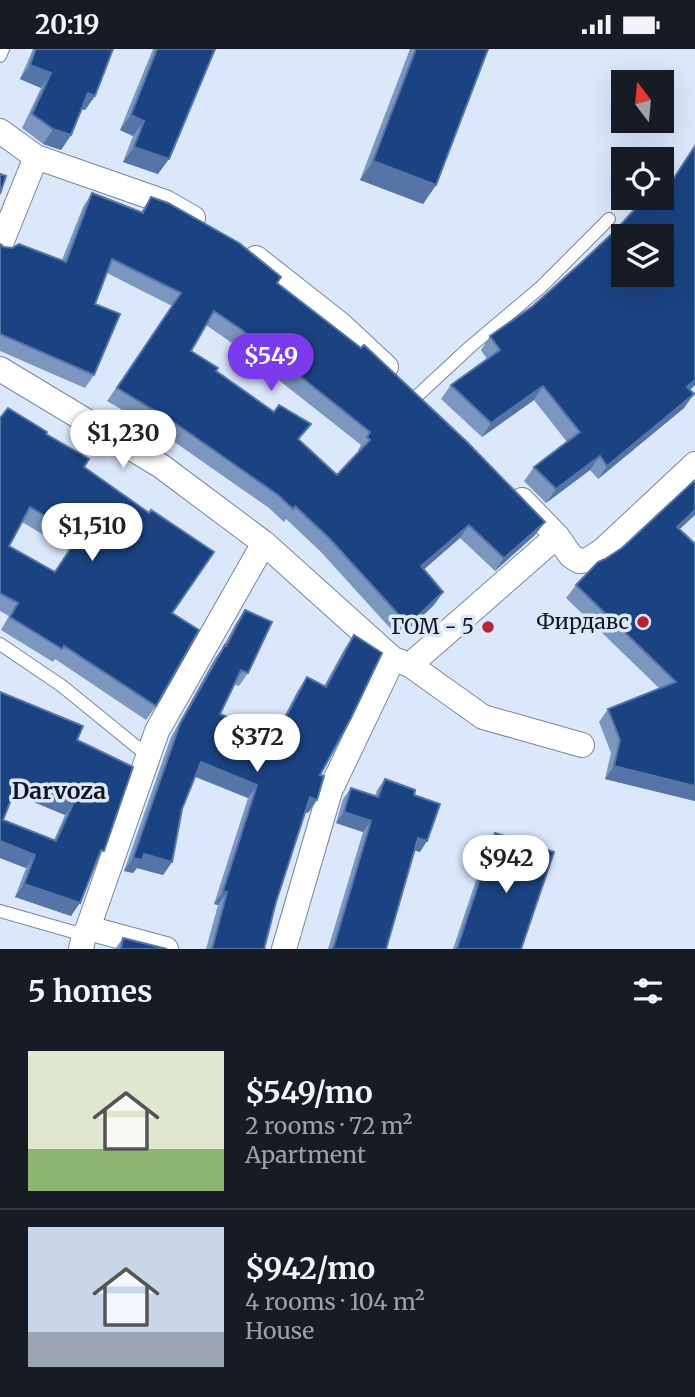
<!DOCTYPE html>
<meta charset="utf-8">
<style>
body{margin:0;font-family:Merriweather,serif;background:#242831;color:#f1f3f6;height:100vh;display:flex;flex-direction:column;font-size:26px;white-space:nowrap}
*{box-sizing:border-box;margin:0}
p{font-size:23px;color:#9ea1a6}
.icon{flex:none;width:38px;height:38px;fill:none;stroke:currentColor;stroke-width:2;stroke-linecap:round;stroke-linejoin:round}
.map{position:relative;height:900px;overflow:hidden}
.panel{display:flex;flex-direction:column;background:#171b24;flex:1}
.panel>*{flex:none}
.needle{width:46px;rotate:344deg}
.controls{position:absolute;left:611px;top:21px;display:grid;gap:14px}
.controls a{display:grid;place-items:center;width:63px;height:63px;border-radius:0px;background:#171b24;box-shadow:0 7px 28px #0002;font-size:35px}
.price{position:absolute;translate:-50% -60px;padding:0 16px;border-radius:24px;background:#fff;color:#222;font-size:23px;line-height:46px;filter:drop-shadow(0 2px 4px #0008)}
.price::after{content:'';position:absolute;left:50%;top:42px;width:21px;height:16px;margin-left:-10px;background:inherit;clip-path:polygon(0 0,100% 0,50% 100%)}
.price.current{background:#7c3aed;color:#fff}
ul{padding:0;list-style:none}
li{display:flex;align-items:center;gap:21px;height:175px;padding:0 28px}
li+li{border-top:2px solid #363941}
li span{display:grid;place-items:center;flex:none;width:196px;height:140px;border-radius:0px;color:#555}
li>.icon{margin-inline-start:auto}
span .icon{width:84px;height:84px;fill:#fffc;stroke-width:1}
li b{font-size:30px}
h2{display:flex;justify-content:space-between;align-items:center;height:84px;padding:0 28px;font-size:30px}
.status{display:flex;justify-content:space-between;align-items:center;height:49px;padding:0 35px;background:#171b24;direction:ltr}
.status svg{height:19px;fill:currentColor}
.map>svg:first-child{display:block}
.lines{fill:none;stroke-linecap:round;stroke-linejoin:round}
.lane-casing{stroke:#77869d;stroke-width:14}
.street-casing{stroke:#77869d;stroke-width:26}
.lane{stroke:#fff;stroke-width:12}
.street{stroke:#fff;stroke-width:24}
.wall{fill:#7b96bf;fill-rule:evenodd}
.shaded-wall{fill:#5574a7}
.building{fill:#1b4382;stroke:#5574a7;stroke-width:2;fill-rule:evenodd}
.poi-dot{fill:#b52337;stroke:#dbe8fc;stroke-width:2.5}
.labels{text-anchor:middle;stroke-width:7;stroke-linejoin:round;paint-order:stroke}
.poi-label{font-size:21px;fill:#11161f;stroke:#dbe8fc;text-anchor:end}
.neighbourhood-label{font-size:23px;font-weight:bold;fill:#11161f;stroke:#dbe8fc}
</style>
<div class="status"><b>20:19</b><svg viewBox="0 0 49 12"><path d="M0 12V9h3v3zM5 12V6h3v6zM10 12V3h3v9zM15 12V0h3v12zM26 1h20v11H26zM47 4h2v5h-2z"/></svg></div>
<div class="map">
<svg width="695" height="900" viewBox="0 0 695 900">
<rect width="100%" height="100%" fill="#dbe8fc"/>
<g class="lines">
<g class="lane-casing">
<path id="lane" d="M0,7L3,0
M417,347L471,297L541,238L609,170
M0,595L62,637L148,707
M0,862L84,886"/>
</g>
<g class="street-casing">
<path id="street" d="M0,82L36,108L165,153L193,169
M0,197L36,108
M256,209L341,276L386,318
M0,320L161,417L264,494L393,610L410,616L483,668L582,696
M522,451L557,487L571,507L579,512L588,511L603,501L695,415
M410,616L557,487
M88,879L166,900
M81,900L84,886L88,879L157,682L264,494
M284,900L330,742L393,610"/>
</g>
<use href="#lane" class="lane"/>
<use href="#street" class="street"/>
</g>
<path class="wall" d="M33,0H113L95,47L85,61L81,60L71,86L61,101L43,95L22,79L41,39L20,30Z
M153,0H215L158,125L123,113L133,87L120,81Z
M410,0H488L436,136L423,155L360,131Z
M695,96V336L690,341L684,359L598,430L590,421L546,454L524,432L534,418L567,393L534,351L482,388L441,350L451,336L487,310L481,301L490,287L533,257L670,135Z
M92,144L141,163L151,148L277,234L545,473L535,486L495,522L460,489L423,520L443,543L434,556L399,589L321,503L286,470L284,473L269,459L163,385L107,352L172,257L107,224L95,255L94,326L85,339L0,302V195L4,198L62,211L83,158ZM206,276L232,294L361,396L358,401L360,403L337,426L299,391L191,302Z
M0,369L46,385L84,418L172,564L156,657L146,671L55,610L53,613L1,581L9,567L0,562ZM22,473L69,501L55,523L9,497Z
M695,466L679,480L695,495V752L605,730L611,704L599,673L608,660L660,640L566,549L576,536L605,510Z
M245,561L248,624L239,637L234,635L220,665L274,687L298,641L307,628L324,637L345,599L354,586L320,726L317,751L308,764L305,763L276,853L264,900H266H206L218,856L214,855L248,749L195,728L182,760L172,813L163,826L137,819L133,824L124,822L171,688L215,609L222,600L236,574Z
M0,643L77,691L96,813L71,867L15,848L26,819L0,809ZM14,745L65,766L54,791L3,771Z
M385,730L414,746L420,803L414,801L386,900H328L363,783L336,774L343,750L351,739L375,747L377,741Z
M495,784L521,900H453L488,795Z
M123,889L167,900H115Z"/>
<path class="shaded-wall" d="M30,16L51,24L41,39L20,30Z
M88,44L95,47L85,61L77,59Z
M131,66L144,72L133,87L120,81Z
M53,80L71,86L61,101L43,95Z
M134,98L169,110L158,125L123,113Z
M373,112L436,136L423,155L360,131Z
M695,331V336L677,352L687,338Z
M543,337L534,351L482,388L491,374Z
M694,345L684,359L598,430L607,417Z
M600,407L590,421L546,454L556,440Z
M695,461V466L668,491L677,478Z
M545,473L535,486L495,522L504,509Z
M469,476L460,489L412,531L421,517Z
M443,543L434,556L399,589L408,576Z
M201,713L257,736L248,749L192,726Z
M614,717L695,737V752L605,730Z
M19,731L74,753L65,766L10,743Z
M310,748L317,751L308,764L301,761Z
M344,763L371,772L363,783L336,774Z
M418,789L427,792L420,803L410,800Z
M0,792L35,806L26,819L0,809Z
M144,805L172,813L163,826L137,819L133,824L124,822L133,809Z
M24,835L80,854L71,867L15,848Z
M223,842L227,843L218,856L214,855Z"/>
<path class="building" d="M36,0H113L95,47L88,44L71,86L53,80L32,65L51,24L30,16Z
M157,0H215L169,110L134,98L144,72L131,66Z
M416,0H488L436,136L373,112Z
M695,97V331L687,338L694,345L607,417L600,407L556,440L534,418L580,383L543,337L491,374L451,336L500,301L490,287L533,257L583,212L615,182L645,149H662V130L663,129L670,135ZM623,187H662V226H623Z
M0,125L6,127L0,145Z
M92,144L143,164L151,148L168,154L239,194L281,228L277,234L361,299L364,296L467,393L545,473L504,509L469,476L421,517L443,543L408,576L330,490L295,457L293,460L278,446L172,372L117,339L181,244L112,210L95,255L120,265L94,326L0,285V195L4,198L12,199L19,195L66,213ZM214,262L242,281L370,383L367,388L370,391L337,426L298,390L311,375L279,356L274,363L216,322L218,319L191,302Z
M8,359L47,383L46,385L89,410L84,418L149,464L151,461L214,503L172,564L199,581L156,657L64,597L62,600L10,568L18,554L0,544V369ZM30,458L79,487L55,523L9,497Z
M695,431V461L677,478L695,495V737L614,717L620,691L608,660L676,633L576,536L598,513L605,510L622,499Z
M245,561L272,573L248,624L241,621L220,665L275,688L307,628L326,638L354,586L382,604L351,669L320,726L324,727L317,751L310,748L276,853L264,900H266H212L227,843L223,842L257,736L201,713L182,760L172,813L144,805L142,811L133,809L180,675L225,596L226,597Z
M0,643L83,677L77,691L133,718L104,802L101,801L80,854L24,835L35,806L0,792ZM19,731L74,753L56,792L3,771Z
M385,730L415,741L414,746L440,755L427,792L418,789L386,900H333L371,772L344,763L351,739L378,748Z
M495,784L554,803L521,900H457Z
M123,889L167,900H121Z"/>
<g class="poi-dot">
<circle cx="643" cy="573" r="7"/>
<circle cx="488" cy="578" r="7"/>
</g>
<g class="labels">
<g class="poi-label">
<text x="629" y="580">Фирдавс</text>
<text x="474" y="585">ГОМ - 5</text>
</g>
<g class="neighbourhood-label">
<text x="59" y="750">Darvoza</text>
</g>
</g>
</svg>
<div class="controls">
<a><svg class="needle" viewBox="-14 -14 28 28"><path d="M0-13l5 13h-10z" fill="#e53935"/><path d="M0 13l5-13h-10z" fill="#9ea1a6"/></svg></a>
<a><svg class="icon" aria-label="locate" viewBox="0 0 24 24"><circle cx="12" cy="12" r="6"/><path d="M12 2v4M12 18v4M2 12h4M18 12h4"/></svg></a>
<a><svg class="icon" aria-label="layers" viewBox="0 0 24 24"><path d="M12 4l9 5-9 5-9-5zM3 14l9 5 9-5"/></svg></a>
</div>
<b class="price current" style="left:271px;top:344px">$549</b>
<b class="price" style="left:123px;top:421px">$1,230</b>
<b class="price" style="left:92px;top:514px">$1,510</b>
<b class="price" style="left:257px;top:725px">$372</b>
<b class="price" style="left:506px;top:846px">$942</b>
</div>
<section class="panel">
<h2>5 homes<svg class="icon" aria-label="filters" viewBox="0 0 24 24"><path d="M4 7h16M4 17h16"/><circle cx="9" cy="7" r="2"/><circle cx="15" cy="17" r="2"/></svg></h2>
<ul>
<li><span style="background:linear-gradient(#dfe7d0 70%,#8fb573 0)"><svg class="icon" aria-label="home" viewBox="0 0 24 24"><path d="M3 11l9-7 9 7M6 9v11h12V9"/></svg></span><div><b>$549/mo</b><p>2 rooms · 72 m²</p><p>Apartment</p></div></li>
<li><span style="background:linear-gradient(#c9d6e8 75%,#9aa5b1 0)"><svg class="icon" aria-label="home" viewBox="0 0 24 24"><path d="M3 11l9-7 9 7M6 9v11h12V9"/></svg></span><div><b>$942/mo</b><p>4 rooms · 104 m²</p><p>House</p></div></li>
</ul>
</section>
